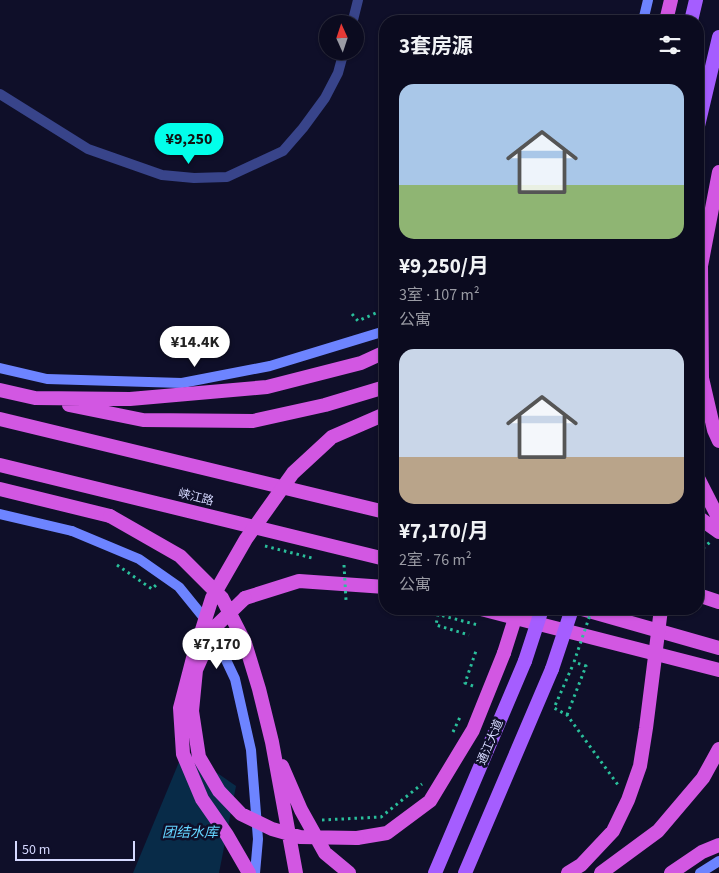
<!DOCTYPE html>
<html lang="zh">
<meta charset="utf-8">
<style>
body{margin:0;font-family:"Source Sans 3","Noto Sans SC",sans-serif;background:#19192c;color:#f1f3f6;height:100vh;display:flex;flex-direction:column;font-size:19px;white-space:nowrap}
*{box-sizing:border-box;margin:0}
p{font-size:16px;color:#9a9ba4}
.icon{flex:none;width:28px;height:28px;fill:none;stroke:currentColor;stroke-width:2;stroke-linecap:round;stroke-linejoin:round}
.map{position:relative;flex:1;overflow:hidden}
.sheet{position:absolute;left:379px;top:15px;width:325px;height:600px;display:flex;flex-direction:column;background:#0b0b1f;border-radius:20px;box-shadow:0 1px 4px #0004,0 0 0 1px #2b2b3d}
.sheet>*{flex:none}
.needle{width:32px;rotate:357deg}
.buttons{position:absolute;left:319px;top:15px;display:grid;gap:10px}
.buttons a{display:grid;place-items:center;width:45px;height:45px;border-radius:50%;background:#0b0b1f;box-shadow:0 1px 4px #0004,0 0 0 1px #2b2b3d;font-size:25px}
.scale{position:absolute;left:15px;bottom:12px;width:120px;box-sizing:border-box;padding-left:5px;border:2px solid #d6d9ff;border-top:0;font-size:14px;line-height:18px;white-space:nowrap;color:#d6d9ff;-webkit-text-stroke:4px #0f0f29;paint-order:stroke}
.price{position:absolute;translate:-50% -42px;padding:0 11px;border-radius:18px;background:#fff;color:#222;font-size:16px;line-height:32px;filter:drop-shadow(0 1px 2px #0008)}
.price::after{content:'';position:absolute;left:50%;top:30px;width:15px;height:11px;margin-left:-8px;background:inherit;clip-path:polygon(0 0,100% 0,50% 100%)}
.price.active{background:#02ffea;color:#111}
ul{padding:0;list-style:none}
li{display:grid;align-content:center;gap:10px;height:265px;padding:0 20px}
li span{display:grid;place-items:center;height:155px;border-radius:15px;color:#555}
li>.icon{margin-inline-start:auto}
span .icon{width:90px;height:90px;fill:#fffc;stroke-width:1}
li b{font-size:21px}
h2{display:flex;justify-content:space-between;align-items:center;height:60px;padding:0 20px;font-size:21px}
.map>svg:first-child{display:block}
.water{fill:#082b48}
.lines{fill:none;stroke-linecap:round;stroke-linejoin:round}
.path{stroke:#2abf9b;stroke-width:3;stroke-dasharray:2.5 4;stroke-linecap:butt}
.tertiary{stroke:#38448a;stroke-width:10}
.secondary{stroke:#6d84ff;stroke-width:10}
.primary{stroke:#a55dff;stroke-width:14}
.trunk{stroke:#d257e2;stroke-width:14}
.path-bridge{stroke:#2abf9b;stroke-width:3;stroke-dasharray:2.5 4;stroke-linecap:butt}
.secondary-bridge{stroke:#6d84ff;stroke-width:10}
.primary-bridge{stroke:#a55dff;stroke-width:14}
.trunk-bridge{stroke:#d257e2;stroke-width:14}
.labels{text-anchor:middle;stroke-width:5;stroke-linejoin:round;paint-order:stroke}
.street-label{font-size:12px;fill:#d6d9ff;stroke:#0f0f29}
.water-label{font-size:14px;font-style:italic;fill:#64d4ff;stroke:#0f0f29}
</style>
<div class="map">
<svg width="719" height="873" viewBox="0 0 719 873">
<rect width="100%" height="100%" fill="#0f0f29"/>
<path class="water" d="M184,750L236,786L219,873H133Z"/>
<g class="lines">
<path class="path" d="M352,314L358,321L385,309
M265,546L312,558
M698,553L710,542
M117,565L152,589L156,585
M417,609L478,625
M438,614L436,625L469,635
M572,667L554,708L567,715L618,785
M473,686L465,683L477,648
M567,715L586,666L574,662
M453,732L461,715
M322,820L381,817L422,784"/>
<path class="tertiary" d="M352,24L358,0
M0,94L88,149L162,175L194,178L227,177L283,151L303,128L325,98L338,73L344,51"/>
<path class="secondary" d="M643,21L648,0
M0,368L47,379L182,383L270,366L385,331
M0,514L72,531
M700,873L719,861"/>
<path class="primary" d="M691,21L696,0
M698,126L719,37
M435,873L525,661
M465,873L552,669"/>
<path class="trunk" d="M666,21L671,0
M719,172L701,266L702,378L714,430L719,441
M0,390L35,398L130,399L267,387L361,363L385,352
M69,405L143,420L253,421L325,405L385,387
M0,419L385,512
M0,465L385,559
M698,478L719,519
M0,489L110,516
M698,517L719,532
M698,595L719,602
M245,598L299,581L385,587
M481,609L719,670
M582,609L719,648
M357,838L387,833L430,801L473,730L504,653
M671,873L702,852L719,845"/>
<path class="path-bridge" d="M344,565L346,600
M574,662L592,609"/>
<path class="secondary-bridge" d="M72,531L139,559L179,587L209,624L235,679L251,750L258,839L255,873"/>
<path class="primary-bridge" d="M525,661L542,609
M552,669L572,609"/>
<path class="trunk-bridge" d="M110,516L180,556L222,598L245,643L259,689L272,742L296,873
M245,598L215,627L196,670L192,711L199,757L219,791L241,814L272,829L300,837L357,838
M504,653L518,609
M282,766L301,810L325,853L349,873
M249,873L227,835L202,799L183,754L180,708L193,658L212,598L246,539L293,473L332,437L385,414
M568,873L581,865L613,831L628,800L640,766L646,728L661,609
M601,873L658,831L703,778L719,749"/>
</g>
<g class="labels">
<g class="street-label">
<text transform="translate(196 497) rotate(14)" y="4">峡江路</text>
<text transform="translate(490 742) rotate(-67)" y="4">通江大道</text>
</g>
<g class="water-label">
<text x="190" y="837">团结水库</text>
</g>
</g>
</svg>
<div class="buttons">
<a><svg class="needle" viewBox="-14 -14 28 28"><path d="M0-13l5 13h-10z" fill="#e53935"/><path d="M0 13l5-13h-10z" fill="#9a9ba4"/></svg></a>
</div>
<div class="scale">50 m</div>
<b class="price active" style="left:189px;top:165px">¥9,250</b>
<b class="price" style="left:195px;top:368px">¥14.4K</b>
<b class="price" style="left:217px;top:670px">¥7,170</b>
<section class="sheet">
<h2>3套房源<svg class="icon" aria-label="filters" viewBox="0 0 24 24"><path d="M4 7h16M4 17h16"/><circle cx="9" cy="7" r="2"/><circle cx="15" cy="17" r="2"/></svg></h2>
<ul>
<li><span style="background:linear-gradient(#a9c7e8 65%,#8fb573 0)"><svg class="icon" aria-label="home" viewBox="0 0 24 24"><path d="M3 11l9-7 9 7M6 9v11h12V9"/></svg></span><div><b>¥9,250/月</b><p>3室 · 107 m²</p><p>公寓</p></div></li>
<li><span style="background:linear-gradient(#c9d6e8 70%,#b9a48a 0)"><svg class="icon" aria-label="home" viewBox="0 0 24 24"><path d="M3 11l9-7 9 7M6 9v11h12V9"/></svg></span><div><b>¥7,170/月</b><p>2室 · 76 m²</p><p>公寓</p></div></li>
</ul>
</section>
</div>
